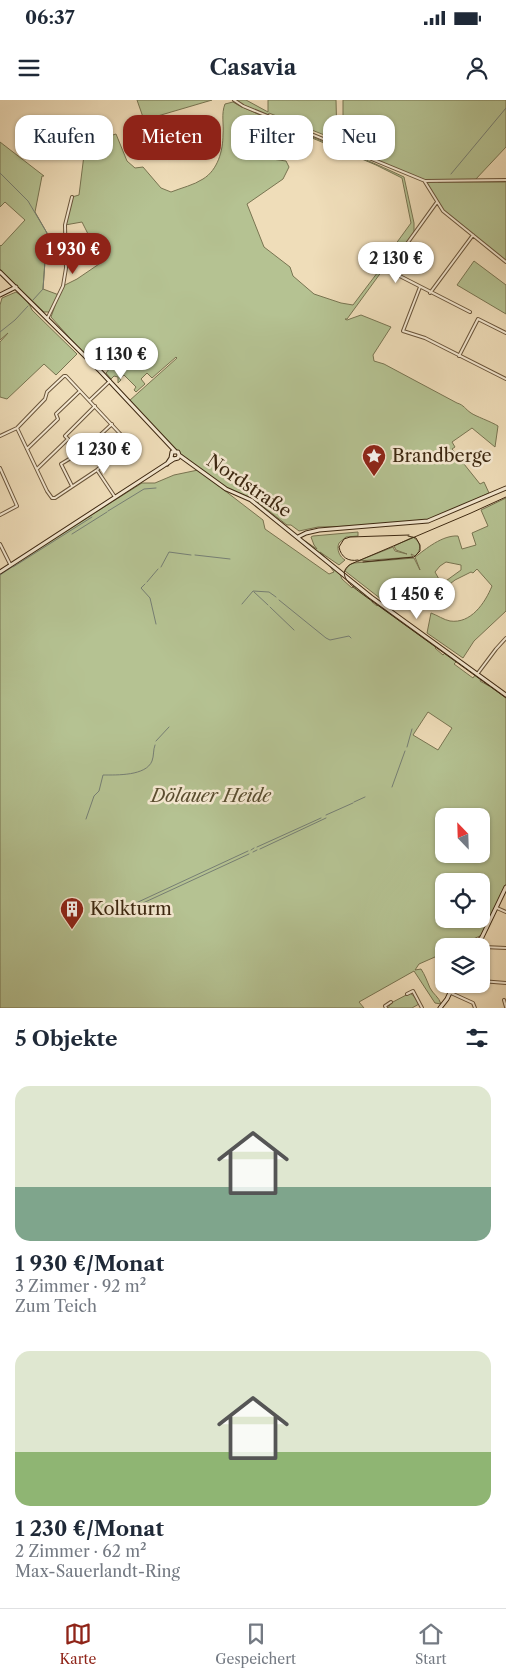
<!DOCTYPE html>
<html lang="de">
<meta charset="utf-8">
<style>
body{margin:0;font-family:"Libre Caslon Text",serif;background:#f2f2f3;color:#1f2937;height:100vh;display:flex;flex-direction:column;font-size:19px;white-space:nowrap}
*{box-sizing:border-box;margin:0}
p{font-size:16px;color:#747a83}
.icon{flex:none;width:28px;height:28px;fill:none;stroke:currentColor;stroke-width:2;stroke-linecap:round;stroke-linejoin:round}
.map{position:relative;height:908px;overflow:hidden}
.drawer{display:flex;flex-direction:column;background:#fff;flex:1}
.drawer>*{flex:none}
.guide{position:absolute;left:15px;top:15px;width:476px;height:45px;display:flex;gap:10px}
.needle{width:32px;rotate:337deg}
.tools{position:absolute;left:435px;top:708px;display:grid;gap:10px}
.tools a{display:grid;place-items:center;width:55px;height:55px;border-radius:10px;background:#fff;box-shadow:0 1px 4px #0004;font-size:25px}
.price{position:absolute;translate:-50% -42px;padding:0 11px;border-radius:18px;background:#fff;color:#222;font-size:16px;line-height:32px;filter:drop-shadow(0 1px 2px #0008)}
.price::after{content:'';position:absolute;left:50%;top:30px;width:15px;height:11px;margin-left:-8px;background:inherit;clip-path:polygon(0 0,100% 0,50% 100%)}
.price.selected{background:#8f2418;color:#fff}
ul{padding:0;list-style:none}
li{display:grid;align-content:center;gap:10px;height:265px;padding:0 15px}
li span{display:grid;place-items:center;height:155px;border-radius:15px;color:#555}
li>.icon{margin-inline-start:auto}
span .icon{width:90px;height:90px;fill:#fffc;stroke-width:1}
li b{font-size:21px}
h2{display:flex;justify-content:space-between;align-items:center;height:60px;padding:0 15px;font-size:21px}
.chip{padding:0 18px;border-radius:15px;background:#fff;box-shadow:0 1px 4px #0004;font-size:18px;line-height:45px}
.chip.selected{background:#8f2418;color:#fff}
.status{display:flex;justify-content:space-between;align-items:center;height:35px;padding:0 25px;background:#fff;direction:ltr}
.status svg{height:14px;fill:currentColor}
header{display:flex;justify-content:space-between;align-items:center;height:65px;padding:0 15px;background:#fff;font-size:22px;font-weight:800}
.menu{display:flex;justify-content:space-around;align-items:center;height:70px;border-top:1px solid #e0e1e3;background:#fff;font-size:14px;color:#747a83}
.menu a{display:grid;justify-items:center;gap:2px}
.menu .selected{color:#8f2418}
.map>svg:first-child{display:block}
.green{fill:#b5c292;stroke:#787451;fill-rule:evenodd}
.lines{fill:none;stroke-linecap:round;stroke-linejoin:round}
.stream{stroke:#767f74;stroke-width:1}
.street-casing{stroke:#69543a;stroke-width:4}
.secondary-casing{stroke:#3c2710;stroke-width:5}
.street{stroke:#f5e9d2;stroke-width:2}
.secondary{stroke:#f5e9d2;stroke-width:3}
.tram{stroke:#3c2710;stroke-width:1}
.labels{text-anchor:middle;stroke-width:5;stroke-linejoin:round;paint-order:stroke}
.poi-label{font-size:18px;fill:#3c2710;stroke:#f5e9d2;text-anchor:start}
.street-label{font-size:18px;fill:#3c2710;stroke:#f5e9d2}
.park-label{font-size:18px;font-style:italic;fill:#5a4e30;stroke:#f5e9d2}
</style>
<div class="status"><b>06:37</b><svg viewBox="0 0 49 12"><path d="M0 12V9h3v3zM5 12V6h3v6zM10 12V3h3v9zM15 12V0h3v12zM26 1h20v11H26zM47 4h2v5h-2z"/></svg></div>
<header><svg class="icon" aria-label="menu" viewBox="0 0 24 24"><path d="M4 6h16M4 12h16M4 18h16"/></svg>Casavia<svg class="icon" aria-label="person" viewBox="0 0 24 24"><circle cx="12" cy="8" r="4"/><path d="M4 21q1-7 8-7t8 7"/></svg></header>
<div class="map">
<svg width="506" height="908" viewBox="0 0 506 908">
<rect width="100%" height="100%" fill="#efddb9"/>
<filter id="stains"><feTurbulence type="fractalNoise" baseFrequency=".004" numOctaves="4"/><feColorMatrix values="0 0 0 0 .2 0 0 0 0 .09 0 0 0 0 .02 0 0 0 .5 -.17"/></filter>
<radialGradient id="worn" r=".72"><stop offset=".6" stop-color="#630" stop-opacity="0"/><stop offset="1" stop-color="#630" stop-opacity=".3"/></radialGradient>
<path class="green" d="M137,0H212L144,20Z
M234,0H246L268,12V0H336L337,40L269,13L268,15L238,3Z
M343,0H506V47L475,80L438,82H506V162L443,111L425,81L343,46Z
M233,2L238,5C293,30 349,51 404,77L414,123V132L387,169L382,171L347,219H345L347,220L361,215L391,227L373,255L374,261L384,264L457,303C464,305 465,309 471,313C475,316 492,322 498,326L495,347L472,328L452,342L455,347L452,349L480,384L484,382L489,393L433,419L357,426L318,427L299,431L291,425H287L252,398L229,390L182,355L129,301L177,258L176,257L152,278L147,273L141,279L145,284L136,292L134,290L136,287L124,275L121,277H119L121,280L118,283V277L114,276L111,279L106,273C116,263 103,251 126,245L136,248C127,241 111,246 109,258C108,261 109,264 109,267L100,258L93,264L51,217L57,200L49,212H44L0,170V145L1,146L25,120L5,102L0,107V42L44,76H42L35,112L47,133L43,189L59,195L63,186L77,179L102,162L82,122L65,125L72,97L79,95L84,55L90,42L116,34L127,61L135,68L143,67L161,88L171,92C181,88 194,85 203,79C218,70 223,50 223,35C224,24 221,14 225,4ZM255,22L289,36L298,32L376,65L402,78L411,123L387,156L380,155L376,158V162L384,164L353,205L341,203L314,194L293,176L290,167L264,147L247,104L283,79L289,67L286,61L265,58L237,46L235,23Z
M474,161L506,185V214L457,185Z
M16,192C23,197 29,202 32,210L77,254L56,275L44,264L7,299L0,297V242L8,233L0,240V205L2,198Z
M198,370L263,420L265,429L329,474L334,472L329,465L340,474L342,479L352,488L354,486L346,478L376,503L372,500V502L377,506L378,505L436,547L435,548L443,555L445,553L457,561L454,564L473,578L475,575L481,579L480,581L489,586L490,585L506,597V786L482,835L458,846H444V853L419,864L415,870L421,869C425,875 427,881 430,888C433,894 439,897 441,904L435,903L414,871L359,902L364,908H0V473L142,383H155L174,375ZM428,612L452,628L438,650L413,635ZM444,716H481V754H444ZM444,781H481V819H444Z
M506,398V511L474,541L463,558L427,533L431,513C437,515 444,520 450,521C471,524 485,503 492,486L477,469L473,473L471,472L455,480L442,490H419L410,495L392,484L386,492L395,500L390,506L345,471L349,465L354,463L414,458L420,470L415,457C426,449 442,435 458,436L462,449L476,445L472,433L488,426L481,410ZM446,462L461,465V470L443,483L440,481L435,472L440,466Z
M358,432V436L346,437L339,443C336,450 340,457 345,460L339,465L320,452L340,471L305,441L317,449L314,445L311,437L313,436Z
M413,437C421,442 422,450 415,456L411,454L413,457L358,461L393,447L395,451L407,454L396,450L394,446Z
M410,893L415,897L419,904L412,908H388L391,903Z"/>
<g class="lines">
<path class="stream" d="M0,73L28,101L47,133L43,189L33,200
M451,74L506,8
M0,232L15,220L28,206
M108,411L144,389L156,388
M72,434L107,412
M195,455L230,459
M13,467L92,417
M161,467L169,452L191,455
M0,475L12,467
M147,482L158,469
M145,484L141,488L150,498L156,524
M254,492L268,505
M279,500L326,538L330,540L349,536L351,538
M242,504L253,491L269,492L276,497
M270,507L294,530
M156,641L169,627
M407,647L412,629
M392,687L405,651
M354,702L365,697
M326,715L353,703
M86,719L94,696L99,691L103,675C117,675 146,676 152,661C154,656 153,650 155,645
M257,747L321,718
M260,749L326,718
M251,750L254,748
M253,752L257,750
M136,803L248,751
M143,803L249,754"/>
<g class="street-casing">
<path id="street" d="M234,0L243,6L425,81L506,80
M425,82L443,111L506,162
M437,102L388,170L470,212
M420,187L403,231L425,238L506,279
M430,193L473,135
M48,217L63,186L66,168L65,125L72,97
M459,256L478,219L506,233
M90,300L110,281
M0,336L17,328L45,299L47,292L64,276H66L126,340L125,344L97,370L55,398H52L47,391L17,328
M27,349L58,319L56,314L80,291
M0,368L17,406L0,415
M37,369L68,339L65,336L95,306
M97,370L115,397
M72,386L61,364L84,350L112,324
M0,444L10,464
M478,573L496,549L506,538
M497,808L506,812
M477,844L484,847L506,848
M481,881L506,883
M483,881L485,861
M451,893L473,903L475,908
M407,894L413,891L422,908
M504,900L506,907
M386,908L385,906L391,902"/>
</g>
<g class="secondary-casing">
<path id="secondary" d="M0,172L100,271L175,351
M0,195L16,187
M179,355L226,389L251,400L371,497L506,595
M167,364L171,358L172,352H178L179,355L178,358L174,359L171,358
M298,437L306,433L319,430L428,421L506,388
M0,472L174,359
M475,846L482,837L506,787
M440,908L447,899L454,884"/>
</g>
<use href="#street" class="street"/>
<use href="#secondary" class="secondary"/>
<path class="tram" d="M506,397L471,413L351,464C333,475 356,489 365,496L506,598
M358,460C348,462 341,457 339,447L344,439L350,437L409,435
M363,462L414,457L420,451V445L416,438L408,436"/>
</g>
<defs>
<g id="sight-pin" transform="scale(1.25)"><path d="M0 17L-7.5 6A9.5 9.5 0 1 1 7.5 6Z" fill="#8f2418" stroke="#f5e9d2"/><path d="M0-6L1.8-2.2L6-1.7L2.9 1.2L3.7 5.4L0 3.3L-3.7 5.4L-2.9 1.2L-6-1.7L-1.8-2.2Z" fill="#fff"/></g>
<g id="building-pin" transform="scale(1.25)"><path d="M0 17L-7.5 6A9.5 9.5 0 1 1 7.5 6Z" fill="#8f2418" stroke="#f5e9d2"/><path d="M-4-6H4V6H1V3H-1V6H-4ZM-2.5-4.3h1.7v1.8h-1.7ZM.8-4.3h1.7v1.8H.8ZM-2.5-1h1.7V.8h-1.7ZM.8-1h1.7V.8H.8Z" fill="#fff"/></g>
</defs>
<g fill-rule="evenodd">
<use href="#sight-pin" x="374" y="356"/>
<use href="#building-pin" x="72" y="809"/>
</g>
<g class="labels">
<g class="poi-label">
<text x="392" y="362">Brandberge</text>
<text x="90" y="815">Kolkturm</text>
</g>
<g class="street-label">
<text transform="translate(249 386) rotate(34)" y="6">Nordstraße</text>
</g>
<g class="park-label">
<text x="211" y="702">Dölauer Heide</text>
</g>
</g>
<rect width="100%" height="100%" filter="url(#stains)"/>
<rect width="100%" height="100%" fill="url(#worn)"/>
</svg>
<div class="tools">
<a><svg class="needle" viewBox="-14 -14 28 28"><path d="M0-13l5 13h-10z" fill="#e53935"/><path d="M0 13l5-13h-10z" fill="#747a83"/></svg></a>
<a><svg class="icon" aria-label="locate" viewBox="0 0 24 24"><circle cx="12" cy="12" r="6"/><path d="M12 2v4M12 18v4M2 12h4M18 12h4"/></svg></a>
<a><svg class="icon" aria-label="layers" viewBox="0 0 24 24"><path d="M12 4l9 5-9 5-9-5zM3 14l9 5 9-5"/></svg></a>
</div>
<b class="price selected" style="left:73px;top:175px">1 930 €</b>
<b class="price" style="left:396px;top:184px">2 130 €</b>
<b class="price" style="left:121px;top:280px">1 130 €</b>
<b class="price" style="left:104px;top:375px">1 230 €</b>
<b class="price" style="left:417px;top:520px">1 450 €</b>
<div class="guide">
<a class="chip">Kaufen</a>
<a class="chip selected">Mieten</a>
<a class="chip">Filter</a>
<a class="chip">Neu</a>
</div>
</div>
<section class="drawer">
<h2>5 Objekte<svg class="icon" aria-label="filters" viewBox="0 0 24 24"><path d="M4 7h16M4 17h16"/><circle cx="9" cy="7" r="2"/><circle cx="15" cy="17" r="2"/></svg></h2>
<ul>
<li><span style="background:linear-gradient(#dfe7d0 65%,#7fa58c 0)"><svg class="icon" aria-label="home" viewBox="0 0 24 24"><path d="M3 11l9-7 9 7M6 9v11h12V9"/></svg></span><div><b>1 930 €/Monat</b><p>3 Zimmer · 92 m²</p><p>Zum Teich</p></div></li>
<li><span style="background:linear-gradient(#dfe7d0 65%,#8fb573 0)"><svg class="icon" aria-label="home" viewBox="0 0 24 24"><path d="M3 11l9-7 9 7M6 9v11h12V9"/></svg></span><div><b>1 230 €/Monat</b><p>2 Zimmer · 62 m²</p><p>Max-Sauerlandt-Ring</p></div></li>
</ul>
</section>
<nav class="menu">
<a class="selected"><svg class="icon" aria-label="map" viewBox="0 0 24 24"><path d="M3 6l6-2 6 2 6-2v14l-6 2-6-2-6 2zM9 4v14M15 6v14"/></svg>Karte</a>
<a><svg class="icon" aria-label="saved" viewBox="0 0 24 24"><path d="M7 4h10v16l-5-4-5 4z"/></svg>Gespeichert</a>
<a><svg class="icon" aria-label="home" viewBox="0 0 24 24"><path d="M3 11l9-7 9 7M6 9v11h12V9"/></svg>Start</a>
</nav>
